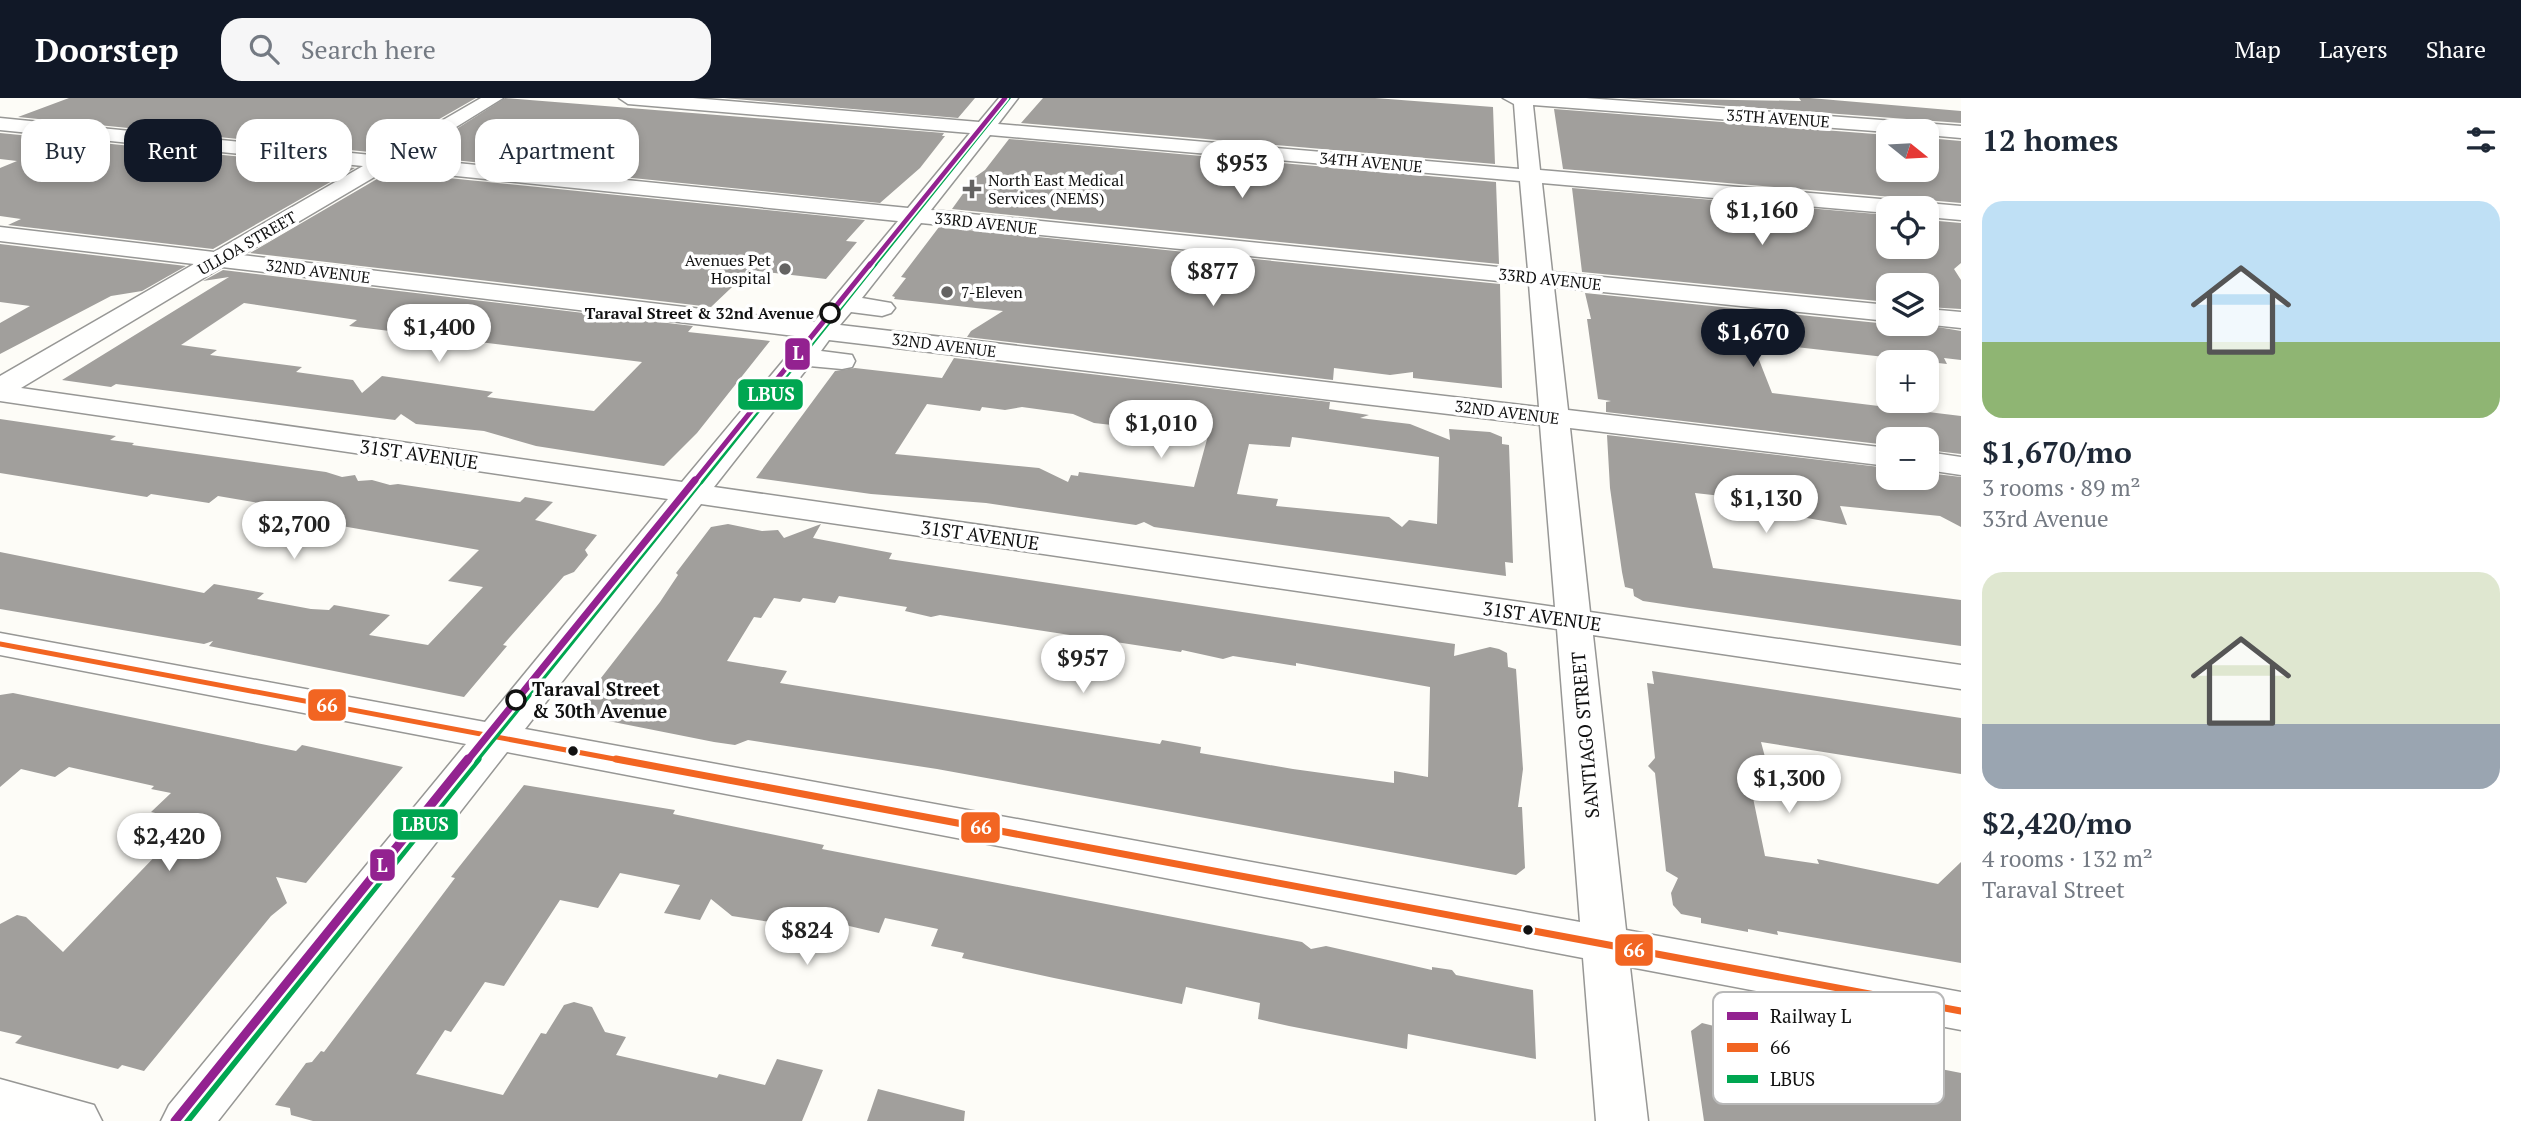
<!DOCTYPE html>
<meta charset="utf-8">
<style>
body{margin:0;font-family:"PT Serif",serif;background:#f6f6f7;color:#1f2937;height:100vh;display:flex;flex-direction:column;font-size:26px;white-space:nowrap}
*{box-sizing:border-box;margin:0}
p{font-size:23px;color:#747a83}
.icon{flex:none;width:38px;height:38px;fill:none;stroke:currentColor;stroke-width:2;stroke-linecap:round;stroke-linejoin:round}
.map{position:relative;flex:1;overflow:hidden}
.details{display:flex;flex-direction:column;background:#fff;width:560px}
.details>*{flex:none}
.banner{position:absolute;left:21px;top:21px;width:665px;height:63px;display:flex;gap:14px}
.needle{width:46px;rotate:108deg}
.controls{position:absolute;left:1876px;top:21px;display:grid;gap:14px}
.controls a{display:grid;place-items:center;width:63px;height:63px;border-radius:14px;background:#fff;box-shadow:0 4px 10px #0003;font-size:35px}
.price{position:absolute;translate:-50% -60px;padding:0 16px;border-radius:24px;background:#fff;color:#222;font-size:23px;line-height:46px;filter:drop-shadow(0 2px 4px #0008)}
.price::after{content:'';position:absolute;left:50%;top:42px;width:21px;height:16px;margin-left:-10px;background:inherit;clip-path:polygon(0 0,100% 0,50% 100%)}
.price.selected{background:#111827;color:#fff}
ul{padding:0;list-style:none}
li{display:grid;align-content:center;gap:14px;height:371px;padding:0 21px}
li span{display:grid;place-items:center;height:217px;border-radius:21px;color:#555}
li>.icon{margin-inline-start:auto}
span .icon{width:126px;height:126px;fill:#fffc;stroke-width:1}
li b{font-size:30px}
h2{display:flex;justify-content:space-between;align-items:center;height:84px;padding:0 21px;font-size:30px}
.chip{padding:0 24px;border-radius:21px;background:#fff;box-shadow:0 4px 10px #0003;font-size:24px;line-height:63px}
.chip.selected{background:#111827;color:#fff}
header{display:flex;align-items:center;gap:42px;box-sizing:border-box;height:98px;padding:0 35px;background:#111827;color:#fff}
header strong{font-size:33px}
nav{display:flex;gap:38px;margin-inline-start:auto;font-size:24px}
.search{width:490px;height:63px;background:#f6f6f7;display:flex;align-items:center;gap:18px;box-sizing:border-box;padding:0 24px;border-radius:21px;color:#747a83;font-size:26px}
main{display:flex;flex:1;min-height:0}
.map>svg:first-child{display:block}
.building{fill:#a19f9c;fill-rule:evenodd}
.lines{fill:none;stroke-linecap:round;stroke-linejoin:round}
.minor-casing{stroke:#979795;stroke-width:3}
.minor{fill:#fffffe;fill-rule:evenodd}
.bus-1-far1-casing{stroke:#fff;stroke-width:10}
.bus-1-casing{stroke:#fff;stroke-width:12}
.bus-2-far3-casing{stroke:#fff;stroke-width:7}
.bus-2-far2-casing{stroke:#fff;stroke-width:9}
.bus-2-far1-casing{stroke:#fff;stroke-width:10}
.bus-2-casing{stroke:#fff;stroke-width:12}
.bus-1-far1{stroke:#f26522;stroke-width:5}
.bus-1{stroke:#f26522;stroke-width:7}
.bus-2-far3{stroke:#00a651;stroke-width:3.5}
.bus-2-far2{stroke:#00a651;stroke-width:4.5}
.bus-2-far1{stroke:#00a651;stroke-width:5}
.bus-2{stroke:#00a651;stroke-width:7}
.rail-1-far3-casing{stroke:#fff;stroke-width:8}
.rail-1-far2-casing{stroke:#fff;stroke-width:10}
.rail-1-far1-casing{stroke:#fff;stroke-width:12}
.rail-1-casing{stroke:#fff;stroke-width:14}
.rail-1-far3{stroke:#932290;stroke-width:4.5}
.rail-1-far2{stroke:#932290;stroke-width:5}
.rail-1-far1{stroke:#932290;stroke-width:7}
.rail-1{stroke:#932290;stroke-width:9}
.poi-dot{fill:#646362;stroke:#fff;stroke-width:2.5}
.stop-dot{fill:#fff;stroke:#111;stroke-width:3.5}
.bus-dot{fill:#111;stroke:#fff;stroke-width:2.5}
.labels{text-anchor:middle;stroke-width:7;stroke-linejoin:round;paint-order:stroke}
.far-street-label{font-size:16px;fill:#111;stroke:#fff}
.far-poi-label{font-size:16px;fill:#111;stroke:#fff;text-anchor:start}
.far-stop-label{font-size:16px;font-weight:bold;fill:#111;stroke:#fff;text-anchor:end}
.street-label{font-size:19px;fill:#111;stroke:#fff}
.stop-label{font-size:19px;font-weight:bold;fill:#111;stroke:#fff;text-anchor:start}
.key{fill:#fff;stroke:#b8b8b8;stroke-width:2}
.key-label{font-size:19px;fill:#111}
.line-badge{stroke:#fff;stroke-width:2.5}
.badge-label{font-size:19px;text-anchor:middle;font-weight:bold;fill:#fff}
</style>
<header>
<strong>Doorstep</strong>
<div class="search"><svg class="icon" aria-label="search" viewBox="0 0 24 24"><circle cx="10" cy="10" r="6"/><path d="M15 15l6 6"/></svg>Search here</div>
<nav><a>Map</a><a>Layers</a><a>Share</a></nav>
</header>
<main>
<div class="map">
<svg width="1961" height="1023" viewBox="0 0 1961 1023">
<rect width="100%" height="100%" fill="#fdfcf7"/>
<path class="building" d="M69,0H476L380,55L18,19Z
M505,0L944,35L942,38H945L920,70L880,105L414,58Z
M724,0H975L958,20Z
M1043,0H1375L1493,9L1495,66L1021,25Z
M1621,0L1801,3L1799,0H1810L1961,13V25Z
M1554,11L1888,37V72H1927V40L1961,43V105L1927,102L1916,108L1904,100L1563,71Z
M0,35L355,70L213,151L8,127L21,121L0,118V70L17,63L0,61Z
M1009,41L1496,84L1499,166L952,111L975,79L985,72Z
M389,74L865,122L846,143L857,144L826,181L750,172L711,209L250,155Z
M1572,90L1888,117V149H1927V122L1961,125V165L1954,171L1961,182V211L1927,209V187H1888V204L1582,174Z
M939,129L1500,186L1502,290L1413,280V274L1390,277L1334,270L1333,282L967,239L971,233L1003,213L894,201L895,199L892,198L906,180L901,179Z
M0,146L186,168L142,193L111,198L0,256V225L30,208L0,204Z
M223,172L693,228L688,234L770,243L697,335L664,368L536,348L484,333L416,326L401,316L395,322L116,286L111,289L62,282L229,179L203,183ZM244,205L357,222L349,228L642,264L594,313L487,299L493,294L382,278L362,295L353,282L296,274L302,269L210,257L217,252L181,247Z
M1585,195L1888,226H1920L1961,233V262L1944,260L1947,266L1752,244L1772,295L1961,318V356L1927,352V341H1888V347L1606,314V304L1611,303L1598,301L1587,221H1591Z
M954,260L1330,304L1329,311L1369,317L1360,320L1410,326L1450,342L1449,331L1490,334L1502,339V346L1509,347L1513,465L1505,464L1506,478L1154,429L1144,424L1136,427L986,405L871,396L756,380L835,273L855,270L942,280ZM927,306L980,313L982,309L1005,312L1022,309L1073,316L1094,325L1112,327L1114,323L1136,324L1175,331L1212,323L1194,389L1079,374L1078,378L1071,377L1068,384L1039,370L895,356ZM1292,339L1439,359L1437,426L1409,422L1402,429L1389,419L1276,408L1278,401L1237,396L1249,346L1290,349Z
M0,321L116,338L110,342L134,345L132,347L326,374L342,379L355,377L358,383L372,382L390,387L398,386L520,404L525,399L553,404L535,422L597,437L585,452L588,457L574,474L564,478L503,547L507,548L464,599L209,548L213,543L204,546L0,511V454L204,495L214,486L264,495L257,501L311,511L329,512L334,507L390,517L369,537L428,547L483,489L448,483L479,452L319,424L327,417L218,398L209,405L151,396L147,399L0,375Z
M1607,337L1888,370V380H1927V375L1961,379V429L1940,418L1840,408L1847,427L1750,410L1748,401L1695,395L1713,470L1961,502V548L1690,510L1643,503L1634,498L1633,491L1625,489L1622,474L1610,390Z
M728,426L762,433L778,432L784,440L821,426L813,440L892,455L889,461L1455,546L1454,558L1490,549L1499,551L1507,555L1508,569L1516,571L1523,671L1518,709H1522L1525,770L1516,777L937,671L748,642L735,647L714,644L573,616L660,504L678,477L676,475L711,429ZM839,498L907,509L905,513L931,519L940,517L1181,554L1182,552L1223,561L1233,558L1296,568V565L1430,589L1428,679L1394,673V685L1293,671L1200,655L1201,649L1162,642L1160,646L780,585L787,573L727,563L754,519L761,520L774,500L800,504L803,500L835,505Z
M1652,573L1961,620V676L1761,644L1773,689L1761,696L1752,695L1765,758L1819,766L1817,761L1938,786L1961,764V865L1777,833L1778,837L1748,831V834L1701,825V820L1681,816L1673,807L1671,795L1678,780L1666,773L1655,675L1648,668L1655,660L1647,585L1654,586Z
M13,595L296,653L302,647L403,669L306,785L276,779L287,805L271,818L144,973L122,967L118,971L15,945L22,938L0,933V826L17,817L26,819L63,854L189,723L151,714L171,695L151,691L154,688L69,669L55,679L21,671L0,689V597Z
M524,687L675,712L673,716L824,747L822,751L1302,844L1311,851L1326,848L1432,872V869L1452,872L1456,877L1533,892L1536,961L1408,936L1407,951L1289,928L1258,921L1260,905L1186,889L1182,906L1054,880L962,860L964,855L931,848L938,831L885,820L879,835L794,815L789,827L732,818L711,801L700,822L664,815L680,787L620,775L598,810L560,802L504,888L485,884L451,934L445,932L416,976L503,997L541,935L546,936L564,907L574,904L592,909L605,934L626,939L616,957L717,980L719,976L765,987L777,961L823,972L802,1023H313L291,1017L290,1010L275,1007L306,965L312,964L321,953L324,954L455,780L451,779Z
M1718,921L1809,939L1819,943V947L1961,975V1023H1704L1691,933L1702,925L1718,929Z
M878,991L965,1013L964,1023H867Z"/>
<g class="lines">
<g class="minor-casing">
<path id="minor" d="M481,0H503L406,60L908,110L970,35L628,6L619,0H693L979,24L999,0H1018L998,26L1519,71L1514,6L1503,0H1586L1961,28V40L1927,37V33L1888,34L1533,7L1540,72L1904,103L1915,110H1888V115L1542,85L1552,174L1888,207V223L1554,189L1568,312L1888,350V368L1570,330L1590,514L1961,567V591L1593,537L1626,832L1961,894V932L1630,869L1648,1023H1596L1583,860L507,654L218,1023H161L169,1007L466,646L0,557V535L485,624L668,401L0,303V278L194,166L0,143V129L214,154L363,68L0,32V20L381,58ZM990,37L1520,83L1528,172L931,112ZM388,71L898,123L814,224L242,157ZM921,125L1529,186L1539,309L840,227L851,214L882,218L891,215L895,210L891,205L862,200ZM222,169L803,239L682,384L21,290ZM829,242L1540,327L1555,509L714,389L809,268L842,271L852,269L855,263L852,257L821,253ZM701,406L1557,531L1580,824L525,631Z
M1927,105L1961,108V122L1927,119V110H1917Z
M1927,211L1961,214V230L1923,226H1927Z
M1927,354L1961,359V377L1927,372Z
M0,981L94,1007L102,1023H0Z"/>
</g>
<use href="#minor" class="minor"/>
<g class="bus-1-far1-casing">
<path id="bus-1-far1" d="M0,546L625,663"/>
</g>
<g class="bus-1-casing">
<path id="bus-1" d="M616,661L1961,913"/>
</g>
<g class="bus-2-far3-casing">
<path id="bus-2-far3" d="M874,168L1009,0"/>
</g>
<g class="bus-2-far2-casing">
<path id="bus-2-far2" d="M701,384L875,166"/>
</g>
<g class="bus-2-far1-casing">
<path id="bus-2-far1" d="M476,663L702,382"/>
</g>
<g class="bus-2-casing">
<path id="bus-2" d="M187,1023L478,661"/>
</g>
<use href="#bus-1-far1" class="bus-1-far1"/>
<use href="#bus-1" class="bus-1"/>
<use href="#bus-2-far3" class="bus-2-far3"/>
<use href="#bus-2-far2" class="bus-2-far2"/>
<use href="#bus-2-far1" class="bus-2-far1"/>
<use href="#bus-2" class="bus-2"/>
<g class="rail-1-far3-casing">
<path id="rail-1-far3" d="M869,168L1005,0"/>
</g>
<g class="rail-1-far2-casing">
<path id="rail-1-far2" d="M694,384L870,166"/>
</g>
<g class="rail-1-far1-casing">
<path id="rail-1-far1" d="M467,663L695,382"/>
</g>
<g class="rail-1-casing">
<path id="rail-1" d="M175,1023L468,661"/>
</g>
<use href="#rail-1-far3" class="rail-1-far3"/>
<use href="#rail-1-far2" class="rail-1-far2"/>
<use href="#rail-1-far1" class="rail-1-far1"/>
<use href="#rail-1" class="rail-1"/>
</g>
<g class="poi-dot">
<path d="M968.5 80.5h7v7h7v7h-7v7h-7v-7h-7v-7h7z"/>
<circle cx="785" cy="171" r="7"/>
<circle cx="947" cy="194" r="7"/>
</g>
<g class="stop-dot">
<circle cx="830" cy="215" r="9"/>
<circle cx="516" cy="602" r="9"/>
</g>
<g class="bus-dot">
<circle cx="573" cy="653" r="6"/>
<circle cx="1528" cy="832" r="6"/>
</g>
<g class="labels">
<g class="far-street-label">
<text transform="translate(1778 20) rotate(4)" y="6">35TH AVENUE</text>
<text transform="translate(1371 64) rotate(5)" y="6">34TH AVENUE</text>
<text transform="translate(986 125) rotate(6)" y="6">33RD AVENUE</text>
<text transform="translate(247 145) rotate(-30)" y="6">ULLOA STREET</text>
<text transform="translate(318 173) rotate(7)" y="6">32ND AVENUE</text>
<text transform="translate(1550 181) rotate(6)" y="6">33RD AVENUE</text>
<text transform="translate(944 247) rotate(7)" y="6">32ND AVENUE</text>
<text transform="translate(1507 314) rotate(7)" y="6">32ND AVENUE</text>
</g>
<g class="far-poi-label">
<text x="988" y="88">North East Medical<tspan x="988" dy="18">Services (NEMS)</tspan></text>
<text x="771" y="168" text-anchor="end">Avenues Pet<tspan x="771" dy="18">Hospital</tspan></text>
<text x="961" y="200">7-Eleven</text>
</g>
<g class="far-stop-label">
<text x="814" y="221">Taraval Street &amp; 32nd Avenue</text>
</g>
<g class="street-label">
<text transform="translate(419 356) rotate(8)" y="7">31ST AVENUE</text>
<text transform="translate(980 437) rotate(8)" y="7">31ST AVENUE</text>
<text transform="translate(1542 518) rotate(8)" y="7">31ST AVENUE</text>
<text transform="translate(1585 637) rotate(-95)" y="7">SANTIAGO STREET</text>
</g>
<g class="stop-label">
<text x="532" y="598">Taraval Street<tspan x="532" dy="22">&amp; 30th Avenue</tspan></text>
</g>
</g>
<rect x="1713" y="894" width="231" height="112" rx="10" class="key"/>
<rect x="1727" y="914" width="31" height="8" fill="#932290"/>
<rect x="1727" y="945" width="31" height="9" fill="#f26522"/>
<rect x="1727" y="977" width="31" height="8" fill="#00a651"/>
<g class="key-label">
<text x="1770" y="925">Railway L</text>
<text x="1770" y="956">66</text>
<text x="1770" y="988">LBUS</text>
</g>
<g class="line-badge">
<rect x="784" y="239" width="27" height="34" rx="7" fill="#932290"/>
<rect x="737" y="280" width="67" height="33" rx="7" fill="#00a651"/>
<rect x="307" y="590" width="40" height="34" rx="7" fill="#f26522"/>
<rect x="392" y="710" width="67" height="33" rx="7" fill="#00a651"/>
<rect x="960" y="713" width="41" height="33" rx="7" fill="#f26522"/>
<rect x="369" y="750" width="27" height="34" rx="7" fill="#932290"/>
<rect x="1614" y="835" width="40" height="34" rx="7" fill="#f26522"/>
</g>
<g class="badge-label">
<text x="798" y="262">L</text>
<text x="771" y="303">LBUS</text>
<text x="327" y="614">66</text>
<text x="425" y="733">LBUS</text>
<text x="981" y="736">66</text>
<text x="382" y="774">L</text>
<text x="1634" y="859">66</text>
</g>
</svg>
<div class="controls">
<a><svg class="needle" viewBox="-14 -14 28 28"><path d="M0-13l5 13h-10z" fill="#e53935"/><path d="M0 13l5-13h-10z" fill="#747a83"/></svg></a>
<a><svg class="icon" aria-label="locate" viewBox="0 0 24 24"><circle cx="12" cy="12" r="6"/><path d="M12 2v4M12 18v4M2 12h4M18 12h4"/></svg></a>
<a><svg class="icon" aria-label="layers" viewBox="0 0 24 24"><path d="M12 4l9 5-9 5-9-5zM3 14l9 5 9-5"/></svg></a>
<a>+</a>
<a>−</a>
</div>
<b class="price" style="left:1242px;top:102px">$953</b>
<b class="price" style="left:1762px;top:149px">$1,160</b>
<b class="price" style="left:1213px;top:210px">$877</b>
<b class="price" style="left:439px;top:266px">$1,400</b>
<b class="price selected" style="left:1753px;top:271px">$1,670</b>
<b class="price" style="left:1161px;top:362px">$1,010</b>
<b class="price" style="left:1766px;top:437px">$1,130</b>
<b class="price" style="left:294px;top:463px">$2,700</b>
<b class="price" style="left:1083px;top:597px">$957</b>
<b class="price" style="left:1789px;top:717px">$1,300</b>
<b class="price" style="left:169px;top:775px">$2,420</b>
<b class="price" style="left:807px;top:869px">$824</b>
<div class="banner">
<a class="chip">Buy</a>
<a class="chip selected">Rent</a>
<a class="chip">Filters</a>
<a class="chip">New</a>
<a class="chip">Apartment</a>
</div>
</div>
<section class="details">
<h2>12 homes<svg class="icon" aria-label="filters" viewBox="0 0 24 24"><path d="M4 7h16M4 17h16"/><circle cx="9" cy="7" r="2"/><circle cx="15" cy="17" r="2"/></svg></h2>
<ul>
<li><span style="background:linear-gradient(#bfe0f5 65%,#8fb573 0)"><svg class="icon" aria-label="home" viewBox="0 0 24 24"><path d="M3 11l9-7 9 7M6 9v11h12V9"/></svg></span><div><b>$1,670/mo</b><p>3 rooms · 89 m²</p><p>33rd Avenue</p></div></li>
<li><span style="background:linear-gradient(#dfe7d0 70%,#9aa5b1 0)"><svg class="icon" aria-label="home" viewBox="0 0 24 24"><path d="M3 11l9-7 9 7M6 9v11h12V9"/></svg></span><div><b>$2,420/mo</b><p>4 rooms · 132 m²</p><p>Taraval Street</p></div></li>
</ul>
</section>
</main>
